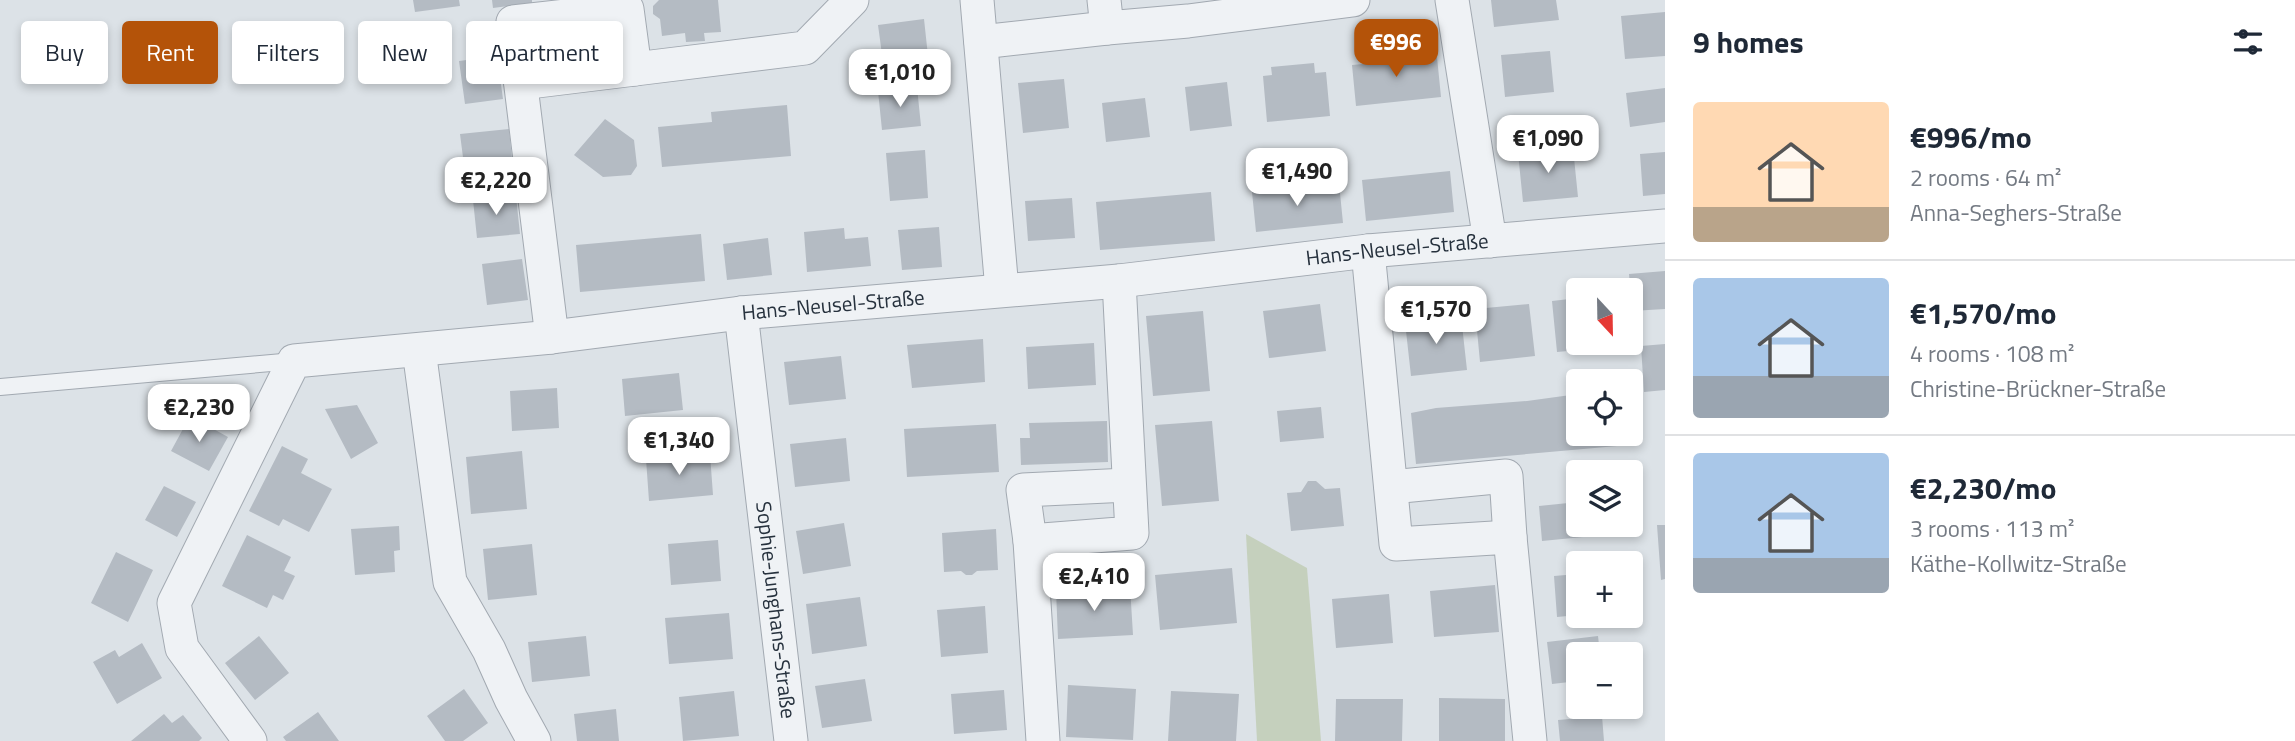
<!DOCTYPE html>
<meta charset="utf-8">
<style>
body{margin:0;font-family:"Titillium Web",sans-serif;background:#f6f6f7;color:#1f2937;height:100vh;display:flex;flex-direction:column;font-size:26px;white-space:nowrap}
*{box-sizing:border-box;margin:0}
p{font-size:23px;color:#747a83}
.icon{flex:none;width:38px;height:38px;fill:none;stroke:currentColor;stroke-width:2;stroke-linecap:round;stroke-linejoin:round}
.map{position:relative;flex:1;overflow:hidden}
.details{display:flex;flex-direction:column;background:#fff;width:630px}
.details>*{flex:none}
.top-card{position:absolute;left:21px;top:21px;width:665px;height:63px;display:flex;gap:14px}
.needle{width:46px;rotate:158deg}
.buttons{position:absolute;left:1566px;top:278px;display:grid;gap:14px}
.buttons a{display:grid;place-items:center;width:77px;height:77px;border-radius:7px;background:#fff;box-shadow:0 4px 10px #0003;font-size:35px}
.price{position:absolute;translate:-50% -60px;padding:0 16px;border-radius:14px;background:#fff;color:#222;font-size:23px;line-height:46px;filter:drop-shadow(0 2px 4px #0008)}
.price::after{content:'';position:absolute;left:50%;top:42px;width:21px;height:16px;margin-left:-10px;background:inherit;clip-path:polygon(0 0,100% 0,50% 100%)}
.price.on{background:#b45309;color:#fff}
ul{padding:0;list-style:none}
li{display:flex;align-items:center;gap:21px;height:175px;padding:0 28px}
li+li{border-top:2px solid #e0e1e3}
li span{display:grid;place-items:center;flex:none;width:196px;height:140px;border-radius:7px;color:#555}
li>.icon{margin-inline-start:auto}
span .icon{width:84px;height:84px;fill:#fffc;stroke-width:1}
li b{font-size:30px}
h2{display:flex;justify-content:space-between;align-items:center;height:84px;padding:0 28px;font-size:30px}
.tag{padding:0 24px;border-radius:7px;background:#fff;box-shadow:0 4px 10px #0003;font-size:24px;line-height:63px}
.tag.on{background:#b45309;color:#fff}
main{display:flex;flex:1;min-height:0}
.map>svg:first-child{display:block}
.park{fill:#c5d0bd}
.building{fill:#b4bbc3}
.lines{fill:none;stroke-linecap:round;stroke-linejoin:round}
.service-casing{stroke:#a2a9b1;stroke-width:18}
.minor-casing{stroke:#a2a9b1;stroke-width:35}
.service{stroke:#eff2f5;stroke-width:16}
.minor{stroke:#eff2f5;stroke-width:33}
.labels{text-anchor:middle;stroke-width:6;stroke-linejoin:round;paint-order:stroke}
.street-label{font-size:21px;fill:#26313d;stroke:#ecf0f4}
</style>
<main>
<div class="map">
<svg width="1665" height="741" viewBox="0 0 1665 741">
<rect width="100%" height="100%" fill="#dce2e7"/>
<path class="park" d="M1246,534L1307,568L1321,741H1257Z"/>
<path class="building" d="M413,0H459L460,6L415,12Z
M492,0H532V3L493,8Z
M659,0H718L721,32L704,33L705,41L686,42L685,33L662,36L660,19L653,14V6Z
M1491,0H1556L1559,20L1494,27Z
M1665,12V56L1625,59L1621,16Z
M924,19L928,56L883,62L878,25Z
M1418,50V59L1437,57L1441,97L1356,106L1352,65L1374,63L1373,55Z
M1550,51L1554,92L1505,97L1501,55Z
M497,56L503,99L465,104L459,61Z
M1314,63L1315,73L1326,72L1330,116L1267,122L1263,76L1272,75L1271,67Z
M1064,79L1069,128L1023,133L1018,83Z
M1227,82L1232,126L1190,131L1185,87Z
M917,87L921,126L882,130L878,91Z
M1665,88V122L1630,127L1626,93Z
M1145,98L1150,137L1106,142L1102,103Z
M787,105L791,156L662,167L658,127L712,122L711,112Z
M605,119L634,140L637,166L631,175L603,177L574,155Z
M509,129L513,168L465,173L460,134Z
M1573,148L1578,197L1523,202L1518,153Z
M925,150L928,198L890,201L886,153Z
M1665,152V194L1643,196L1640,154Z
M1450,171L1454,212L1366,221L1362,180Z
M1339,183L1343,223L1256,232L1252,192Z
M1211,192L1215,241L1100,250L1096,202Z
M516,196L520,234L477,238L473,200Z
M1072,198L1075,238L1028,241L1025,201Z
M939,227L942,267L902,270L898,230Z
M844,228L845,239L868,237L871,266L807,272L804,232Z
M701,234L705,281L580,292L576,245Z
M768,238L772,275L727,280L723,244Z
M522,259L528,300L487,305L482,264Z
M1665,271V309L1632,311L1629,274Z
M1578,298V343H1610L1611,347L1557,352L1552,301Z
M1320,304L1326,351L1269,358L1263,311Z
M1529,304L1535,356L1480,362L1475,309Z
M1203,311L1210,391L1153,396L1146,316Z
M1461,316L1467,370L1411,376L1405,322Z
M983,339L985,382L912,388L907,345Z
M1094,343L1096,385L1028,389L1026,347Z
M1665,344V390L1644,392L1641,346Z
M841,356L846,399L789,405L784,362Z
M679,373L683,410L625,416L622,379Z
M557,388L559,428L512,431L510,391Z
M1578,394V434H1616L1617,446L1416,464L1411,413L1436,408L1527,401Z
M357,405L378,443L351,459L325,409Z
M1321,407L1324,438L1280,442L1277,411Z
M190,416L228,437L209,471L171,451Z
M1107,421L1108,462L1021,465L1020,438H1030L1029,423Z
M1212,421L1219,501L1162,506L1155,425Z
M996,424L999,472L907,477L904,429Z
M846,438L850,481L795,487L790,444Z
M282,446L308,459L301,473L332,489L309,532L283,519L279,526L249,511Z
M522,451L527,509L471,514L466,457Z
M710,454L713,495L649,501L646,459Z
M1308,481H1316L1325,489L1340,488L1344,526L1291,531L1287,493L1301,492Z
M164,486L196,502L177,537L145,520Z
M1578,502V525H1592L1593,536L1542,541L1539,506Z
M844,523L851,566L803,574L796,531Z
M1657,525H1665V579L1661,580Z
M399,526L400,550L394,551L395,572L355,575L351,529Z
M996,529L998,570L977,571L972,575H966L961,571L944,572L942,533Z
M247,535L291,557L284,571L295,576L283,600L273,595L267,608L222,586Z
M718,540L721,581L671,585L668,544Z
M532,544L537,595L488,600L483,549Z
M116,552L153,570L128,622L91,603Z
M1232,568L1237,623L1160,630L1155,575Z
M1578,574V615L1557,617L1554,576Z
M1495,585L1499,632L1434,637L1430,591Z
M1130,586L1133,635L1058,639L1056,590Z
M1389,594L1393,643L1336,648L1332,599Z
M860,597L867,646L812,654L806,604Z
M985,606L988,653L941,657L937,610Z
M729,613L733,659L669,664L665,618Z
M259,636L289,673L255,700L225,663Z
M586,636L590,676L532,682L528,642Z
M1598,636L1600,654H1578V681L1552,684L1547,642Z
M142,643L162,678L117,704L93,662L115,650L119,657Z
M865,679L872,721L822,728L815,686Z
M1068,685L1136,689L1133,740L1066,737Z
M464,689L488,723L463,741H445L427,716Z
M1004,690L1007,730L954,734L951,694Z
M734,691L739,736L683,741L679,697Z
M1171,691L1239,694L1236,741H1168Z
M1439,698L1505,699V741H1439Z
M1336,699H1403L1402,741H1335Z
M616,709L619,741H577L574,714Z
M318,712L339,741H286L283,737Z
M164,714L172,723L183,715L202,738L199,741H131Z
M1602,716L1604,741H1560L1558,720Z"/>
<g class="lines">
<g class="service-casing">
<path id="service" d="M0,387L294,361"/>
</g>
<g class="minor-casing">
<g id="minor">
<path d="M977,0L1002,290"/>
<path d="M1104,0L1107,28L1188,21L1353,0"/>
<path d="M1452,0L1490,241"/>
<path d="M981,42L1107,28"/>
<path d="M521,83L635,69"/>
<path d="M1368,251L1396,544L1510,537L1530,741"/>
<path id="s1" d="M741,313L791,741"/>
<path d="M552,337L513,22L627,9L635,69L805,48L852,0"/>
<path d="M419,350L450,582L489,650L511,699L534,741"/>
<path d="M1391,487L1506,476L1510,537"/>
<path d="M1030,541L1023,490L1128,485"/>
<path id="s2" d="M250,741L182,648L174,603L294,361L552,337L741,313L1119,281L1368,251L1665,226"/>
<path d="M1043,741L1030,541L1132,533L1119,281"/>
</g>
</g>
<use href="#service" class="service"/>
<use href="#minor" class="minor"/>
</g>
<g class="labels">
<g class="street-label">
<text dy="7" stroke="none"><textPath href="#s2" startOffset="1540">Hans-Neusel-Straße</textPath></text>
<text dy="7" stroke="none"><textPath href="#s2" startOffset="973">Hans-Neusel-Straße</textPath></text>
<text dy="7" stroke="none"><textPath href="#s1" startOffset="299">Sophie-Junghans-Straße</textPath></text>
</g>
</g>
</svg>
<div class="buttons">
<a><svg class="needle" viewBox="-14 -14 28 28"><path d="M0-13l5 13h-10z" fill="#e53935"/><path d="M0 13l5-13h-10z" fill="#747a83"/></svg></a>
<a><svg class="icon" aria-label="locate" viewBox="0 0 24 24"><circle cx="12" cy="12" r="6"/><path d="M12 2v4M12 18v4M2 12h4M18 12h4"/></svg></a>
<a><svg class="icon" aria-label="layers" viewBox="0 0 24 24"><path d="M12 4l9 5-9 5-9-5zM3 14l9 5 9-5"/></svg></a>
<a>+</a>
<a>−</a>
</div>
<b class="price on" style="left:1396px;top:79px">€996</b>
<b class="price" style="left:900px;top:109px">€1,010</b>
<b class="price" style="left:1548px;top:175px">€1,090</b>
<b class="price" style="left:1297px;top:208px">€1,490</b>
<b class="price" style="left:496px;top:217px">€2,220</b>
<b class="price" style="left:1436px;top:346px">€1,570</b>
<b class="price" style="left:199px;top:444px">€2,230</b>
<b class="price" style="left:679px;top:477px">€1,340</b>
<b class="price" style="left:1094px;top:613px">€2,410</b>
<div class="top-card">
<a class="tag">Buy</a>
<a class="tag on">Rent</a>
<a class="tag">Filters</a>
<a class="tag">New</a>
<a class="tag">Apartment</a>
</div>
</div>
<section class="details">
<h2>9 homes<svg class="icon" aria-label="filters" viewBox="0 0 24 24"><path d="M4 7h16M4 17h16"/><circle cx="9" cy="7" r="2"/><circle cx="15" cy="17" r="2"/></svg></h2>
<ul>
<li><span style="background:linear-gradient(#ffd9b3 75%,#b9a48a 0)"><svg class="icon" aria-label="home" viewBox="0 0 24 24"><path d="M3 11l9-7 9 7M6 9v11h12V9"/></svg></span><div><b>€996/mo</b><p>2 rooms · 64 m²</p><p>Anna-Seghers-Straße</p></div></li>
<li><span style="background:linear-gradient(#a9c7e8 70%,#9aa5b1 0)"><svg class="icon" aria-label="home" viewBox="0 0 24 24"><path d="M3 11l9-7 9 7M6 9v11h12V9"/></svg></span><div><b>€1,570/mo</b><p>4 rooms · 108 m²</p><p>Christine-Brückner-Straße</p></div></li>
<li><span style="background:linear-gradient(#a9c7e8 75%,#9aa5b1 0)"><svg class="icon" aria-label="home" viewBox="0 0 24 24"><path d="M3 11l9-7 9 7M6 9v11h12V9"/></svg></span><div><b>€2,230/mo</b><p>3 rooms · 113 m²</p><p>Käthe-Kollwitz-Straße</p></div></li>
</ul>
</section>
</main>
